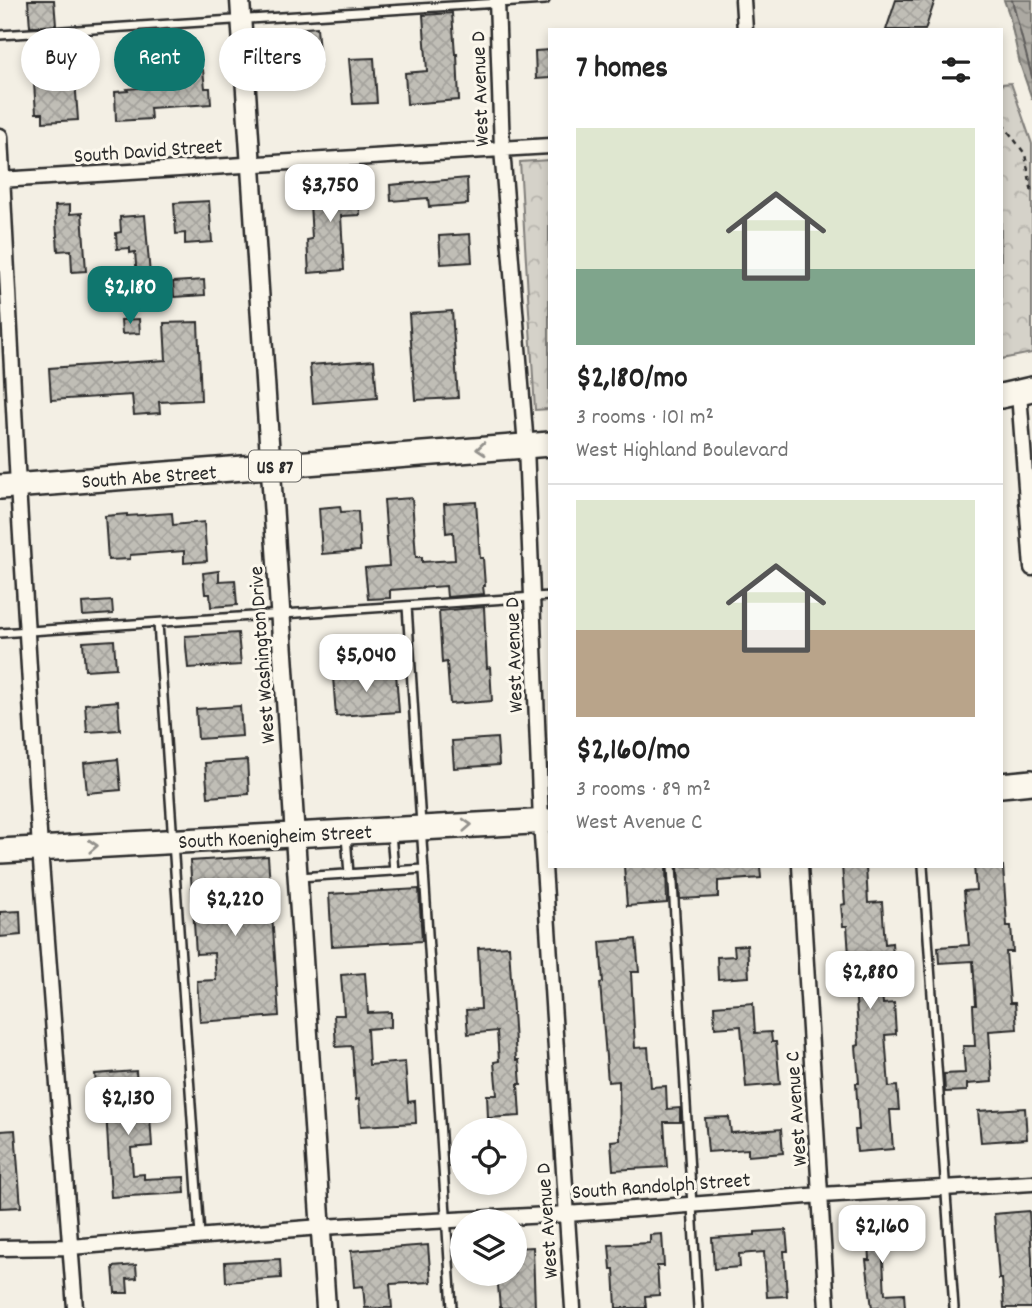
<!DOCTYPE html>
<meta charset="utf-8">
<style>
body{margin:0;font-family:Dekko,sans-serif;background:#f2f2f2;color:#222;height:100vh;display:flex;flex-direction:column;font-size:26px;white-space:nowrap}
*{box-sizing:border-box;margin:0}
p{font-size:23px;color:#767676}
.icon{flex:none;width:38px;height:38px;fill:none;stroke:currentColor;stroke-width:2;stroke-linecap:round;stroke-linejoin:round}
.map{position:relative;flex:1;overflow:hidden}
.details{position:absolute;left:548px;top:28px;width:455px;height:840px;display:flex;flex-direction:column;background:#fff;border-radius:0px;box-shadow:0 4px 10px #0003}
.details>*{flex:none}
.top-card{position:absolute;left:21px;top:28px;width:422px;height:63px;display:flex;gap:14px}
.controls{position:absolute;left:450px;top:1118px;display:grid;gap:14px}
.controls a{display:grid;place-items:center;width:77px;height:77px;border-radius:50%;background:#fff;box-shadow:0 4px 10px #0003;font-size:35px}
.price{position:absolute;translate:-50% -60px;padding:0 16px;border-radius:14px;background:#fff;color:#222;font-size:23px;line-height:46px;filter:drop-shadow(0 2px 4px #0008)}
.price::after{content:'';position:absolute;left:50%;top:42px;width:21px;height:16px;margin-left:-10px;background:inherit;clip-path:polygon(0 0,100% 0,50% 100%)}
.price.selected{background:#0f766e;color:#fff}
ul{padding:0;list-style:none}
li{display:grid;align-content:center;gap:14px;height:371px;padding:0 28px}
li+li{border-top:2px solid #e0e0e0}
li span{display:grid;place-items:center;height:217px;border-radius:0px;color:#555}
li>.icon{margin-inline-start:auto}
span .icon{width:126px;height:126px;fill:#fffc;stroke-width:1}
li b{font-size:30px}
h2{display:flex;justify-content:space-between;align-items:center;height:84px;padding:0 28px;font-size:30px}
.pill{padding:0 24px;border-radius:32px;background:#fff;box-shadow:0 4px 10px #0003;font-size:24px;line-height:63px}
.pill.selected{background:#0f766e;color:#fff}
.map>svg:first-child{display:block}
.park{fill:url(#park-crowns);stroke:#807e7a;stroke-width:2}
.water{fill:url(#water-waves);stroke:#787772;stroke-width:2}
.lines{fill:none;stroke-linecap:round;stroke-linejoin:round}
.shore{stroke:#5f5d5b;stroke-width:2}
.building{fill:url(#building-cross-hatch);stroke:#2b2b2b;stroke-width:2}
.service-casing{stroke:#2b2b2b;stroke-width:12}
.minor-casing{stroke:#2b2b2b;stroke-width:19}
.tertiary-casing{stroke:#2b2b2b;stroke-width:23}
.primary-casing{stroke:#2b2b2b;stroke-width:28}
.path{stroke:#2b2b2b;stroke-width:2.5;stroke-dasharray:5 5;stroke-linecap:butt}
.service{stroke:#fbf7ec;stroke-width:7}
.minor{stroke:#fbf7ec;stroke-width:14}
.tertiary{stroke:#fbf7ec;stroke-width:18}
.primary{stroke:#fbf7ec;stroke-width:23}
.oneway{stroke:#93918c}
.labels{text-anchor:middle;stroke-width:6;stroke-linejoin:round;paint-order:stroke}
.shield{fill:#fbf7ec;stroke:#696865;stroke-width:2}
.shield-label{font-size:19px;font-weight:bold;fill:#2b2b2b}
.street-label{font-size:21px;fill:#2b2b2b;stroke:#fbf7ec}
</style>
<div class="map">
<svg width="1032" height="1308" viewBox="0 0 1032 1308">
<defs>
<pattern id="park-crowns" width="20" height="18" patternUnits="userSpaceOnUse" patternTransform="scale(1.75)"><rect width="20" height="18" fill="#d5d2c9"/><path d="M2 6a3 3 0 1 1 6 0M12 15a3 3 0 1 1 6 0" fill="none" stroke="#b7b4ad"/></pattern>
<pattern id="water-waves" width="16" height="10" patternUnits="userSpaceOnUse" patternTransform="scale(1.75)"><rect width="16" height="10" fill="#aca9a2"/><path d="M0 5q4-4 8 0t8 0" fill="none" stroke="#8c8a84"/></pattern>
<pattern id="building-cross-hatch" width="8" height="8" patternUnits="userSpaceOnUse" patternTransform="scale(1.75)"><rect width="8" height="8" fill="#c0beb6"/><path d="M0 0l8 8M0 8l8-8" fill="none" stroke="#a5a39d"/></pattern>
</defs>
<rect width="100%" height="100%" fill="#f3efe4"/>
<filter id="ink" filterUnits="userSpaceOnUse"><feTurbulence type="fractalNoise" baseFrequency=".0143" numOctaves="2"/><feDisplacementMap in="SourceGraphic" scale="14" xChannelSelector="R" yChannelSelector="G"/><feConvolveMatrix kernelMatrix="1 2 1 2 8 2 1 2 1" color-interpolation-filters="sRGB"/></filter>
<g filter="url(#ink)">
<path class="park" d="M1011,83L1032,144V353L1001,359V84Z
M549,160V409L535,410L520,162Z"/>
<path class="water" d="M1004,0H1032V99L1020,64L1009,14Z"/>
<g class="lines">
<path class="shore" d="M1012,0L1032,77"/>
</g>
<path class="building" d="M28,0H54L56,25L30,27Z
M896,0H935L925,30H886Z
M452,13L455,54H457L459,100L407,104L405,73L427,71L423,15Z
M317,27L320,65L297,66L294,29Z
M57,37L60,80L75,79L78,120L43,122V113H36L31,39Z
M550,50V78L536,79L535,51Z
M374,58L377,103L353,104L349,59Z
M203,70L205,88H210L211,104L150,108L151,119L116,121L115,92L128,91L127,89L171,85V81L185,80L184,71Z
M467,178L468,204L429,207L428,198L391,201L390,185Z
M358,182L360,215L341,216L344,270L309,273L307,240L312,239L309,185Z
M209,201L212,242L185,244V233L176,234L174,203Z
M70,205V214L82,213L86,271L72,272L71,250L58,251L55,206Z
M145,215L150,275H153L154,289L138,291L135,252L130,253V248L117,249L116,233L121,232L120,217Z
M470,234L472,262L441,264L439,236Z
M204,280L205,295L174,297L173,282Z
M452,311L458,398L415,400L409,314Z
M139,319L140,333L122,334L121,320Z
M198,322L201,400L159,402L160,413L134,415L132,395L51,400L49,368L166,360L164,323Z
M374,360L377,398L313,403L310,365Z
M412,498L416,557H422V562L455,560L453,532L446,533L444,504L476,502L480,558H483L485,586H483L484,594L447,597L446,586L390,590V598L368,599L365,568L389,566L384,500Z
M340,506L341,512L358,511L360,551L322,554L319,508Z
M172,513L173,525L204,522L207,561L184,563V551L130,555V559L108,560L105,516L127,514V516Z
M219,571V581L235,580L237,605L211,607L210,594H205L203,573Z
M112,601L113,614L83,616L82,603Z
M484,607L487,668L490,667L492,701L450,704L447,662L442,663L439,611Z
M238,633L241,665L188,668L185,636Z
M114,640L116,668L85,670L83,642Z
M396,673L399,712L336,716L333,677Z
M118,701L120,730L87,732L85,704Z
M240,706L242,736L198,739L196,709Z
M497,738L499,765L454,768L452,741Z
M118,759L121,790L87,793L84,763Z
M247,760L249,794L208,797L205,763Z
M268,856L279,1016L200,1022L197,981L216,980L214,953L196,954L190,861Z
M624,866H666L667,903L627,906Z
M678,866H760L761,878L718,881V897L680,899Z
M842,866H866L868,903L882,902L885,944L892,943L894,968L880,969L883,1004L894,1003L896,1034L885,1035L889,1087L897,1086L899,1110H890L893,1149L857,1152L855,1130H859L856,1083H859L856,1046L859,1045L854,971H850L847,926H843L841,905L845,904Z
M974,866H1003L1007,926H1011L1013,952H1006L1010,1003H1015L1017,1029L989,1031L992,1082L967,1084V1091L945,1092L944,1074L965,1073L963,1046H975L973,1005H976L973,961L939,963L938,947L969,945L964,891L976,890Z
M419,889L422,941L332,946L329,894Z
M20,911L21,935L0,937V912Z
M636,939L639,972H631L635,1048L648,1047L651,1087L666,1086L667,1109L680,1108V1122H664L667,1167L613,1170L611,1141L620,1140L619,1081L608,1082L600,983L603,982L600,942Z
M747,945L749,977L718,979L717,957L735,956L734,946Z
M509,946L516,1060H519L521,1084H518L520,1116L488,1118L487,1095H497L494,1062L499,1061L497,1031L468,1034L466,1010L481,1009L478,948Z
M365,973L368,1013L391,1012V1027L367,1029L369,1065L405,1062L408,1102L415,1101L416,1123L361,1126L359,1099L356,1100L352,1046L336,1047L334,1015H344L341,975Z
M753,1003L755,1033L771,1032L772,1042H776L780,1084L746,1087L741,1026L715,1028L714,1006Z
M136,1071L139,1117L150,1116L152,1146L131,1148L133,1175L144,1174V1179L184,1177L185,1193L111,1197L106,1110L98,1111L95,1074Z
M1025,1108L1027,1139L981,1142L978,1111Z
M729,1117L731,1133L781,1129L783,1153L748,1156V1149L708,1152L705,1118Z
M15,1130L21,1207L0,1208V1131Z
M1029,1211L1032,1257V1308H1004L1002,1279H999L994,1214Z
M899,1221L901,1243L882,1244L885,1294L904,1293L905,1308H872L866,1260H870L868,1224Z
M786,1230L788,1251H784L787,1296L767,1297L764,1252L739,1254L740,1267L714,1269L712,1238L755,1235V1232Z
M662,1234L664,1266H657L659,1295L645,1296L646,1308H616L614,1269H611L609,1245L650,1243V1235Z
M428,1245L431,1282L390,1284L392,1308H365L363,1286L354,1287L351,1251Z
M533,1247L535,1308H500L497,1274H514V1248Z
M280,1259L281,1278L226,1282L225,1262Z
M136,1265L137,1278L127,1279L128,1293H115L113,1267Z"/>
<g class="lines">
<g class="service-casing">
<path id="service" d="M0,35L545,0
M407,606L452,1308
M158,623L200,1236
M0,633L550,596
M391,833L394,871
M346,836L349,874
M672,866L698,1308
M923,866L954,1308
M299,877L424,869"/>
</g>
<g class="minor-casing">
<path id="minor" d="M497,0L502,149L526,446L541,821L573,1308
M743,0L745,30
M0,136L18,486L40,849L75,1308
M0,180L550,146
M1019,393L1032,568
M800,866L827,1308
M0,1248L70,1247L321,1227L567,1214L821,1195L1032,1183"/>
</g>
<g class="tertiary-casing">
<path id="tertiary" d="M240,0L326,1308"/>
</g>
<g class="primary-casing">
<path id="primary" d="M1001,396L1032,389
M0,487L550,444
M1001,785L1032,782
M0,851L550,821"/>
</g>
<path class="path" d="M1001,128L1005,127L1025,154L1032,193"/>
<use href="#service" class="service"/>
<use href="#minor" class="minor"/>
<use href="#tertiary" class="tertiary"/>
<use href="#primary" class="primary"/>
</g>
<defs><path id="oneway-chevron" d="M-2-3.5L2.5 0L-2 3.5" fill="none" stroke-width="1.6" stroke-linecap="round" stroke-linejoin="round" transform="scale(1.75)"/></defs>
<g class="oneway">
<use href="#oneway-chevron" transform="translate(481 449) rotate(175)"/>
<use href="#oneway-chevron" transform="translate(467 825) rotate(-3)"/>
<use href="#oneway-chevron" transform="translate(93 846) rotate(-3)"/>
</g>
</g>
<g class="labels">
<rect class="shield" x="249" y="450.5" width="52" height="31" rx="5"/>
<g class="shield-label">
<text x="275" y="473">US 87</text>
</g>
<g class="street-label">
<text transform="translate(479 89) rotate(-92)" y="7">West Avenue D</text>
<text transform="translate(148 150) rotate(-4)" y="7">South David Street</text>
<text transform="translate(149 476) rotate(-4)" y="7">South Abe Street</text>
<text transform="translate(261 655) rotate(-94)" y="7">West Washington Drive</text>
<text transform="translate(513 655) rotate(-92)" y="7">West Avenue D</text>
<text transform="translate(275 836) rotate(-3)" y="7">South Koenigheim Street</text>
<text transform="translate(795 1109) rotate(-94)" y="7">West Avenue C</text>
<text transform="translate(661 1185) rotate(-4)" y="7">South Randolph Street</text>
<text transform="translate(546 1221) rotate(-94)" y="7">West Avenue D</text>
</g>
</g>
</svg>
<div class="controls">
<a><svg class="icon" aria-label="locate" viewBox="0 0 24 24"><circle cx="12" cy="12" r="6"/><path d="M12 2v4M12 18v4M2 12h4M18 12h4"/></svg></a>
<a><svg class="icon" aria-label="layers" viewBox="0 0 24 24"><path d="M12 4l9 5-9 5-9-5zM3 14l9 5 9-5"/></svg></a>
</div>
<b class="price" style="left:330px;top:224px">$3,750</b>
<b class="price selected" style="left:130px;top:326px">$2,180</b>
<b class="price" style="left:366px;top:694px">$5,040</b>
<b class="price" style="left:235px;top:938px">$2,220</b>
<b class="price" style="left:870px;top:1011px">$2,880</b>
<b class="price" style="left:128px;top:1137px">$2,130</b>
<b class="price" style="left:882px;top:1265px">$2,160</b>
<div class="top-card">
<a class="pill">Buy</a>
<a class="pill selected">Rent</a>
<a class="pill">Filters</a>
</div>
<section class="details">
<h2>7 homes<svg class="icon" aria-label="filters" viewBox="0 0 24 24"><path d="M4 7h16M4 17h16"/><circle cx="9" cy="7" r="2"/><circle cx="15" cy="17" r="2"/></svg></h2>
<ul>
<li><span style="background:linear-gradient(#dfe7d0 65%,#7fa58c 0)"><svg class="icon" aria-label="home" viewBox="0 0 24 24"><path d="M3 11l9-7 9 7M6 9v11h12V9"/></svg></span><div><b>$2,180/mo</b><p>3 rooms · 101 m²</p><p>West Highland Boulevard</p></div></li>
<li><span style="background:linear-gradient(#dfe7d0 60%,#b9a48a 0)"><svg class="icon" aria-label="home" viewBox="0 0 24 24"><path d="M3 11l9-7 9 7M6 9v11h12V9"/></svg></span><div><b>$2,160/mo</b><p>3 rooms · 89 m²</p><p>West Avenue C</p></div></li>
</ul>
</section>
</div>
